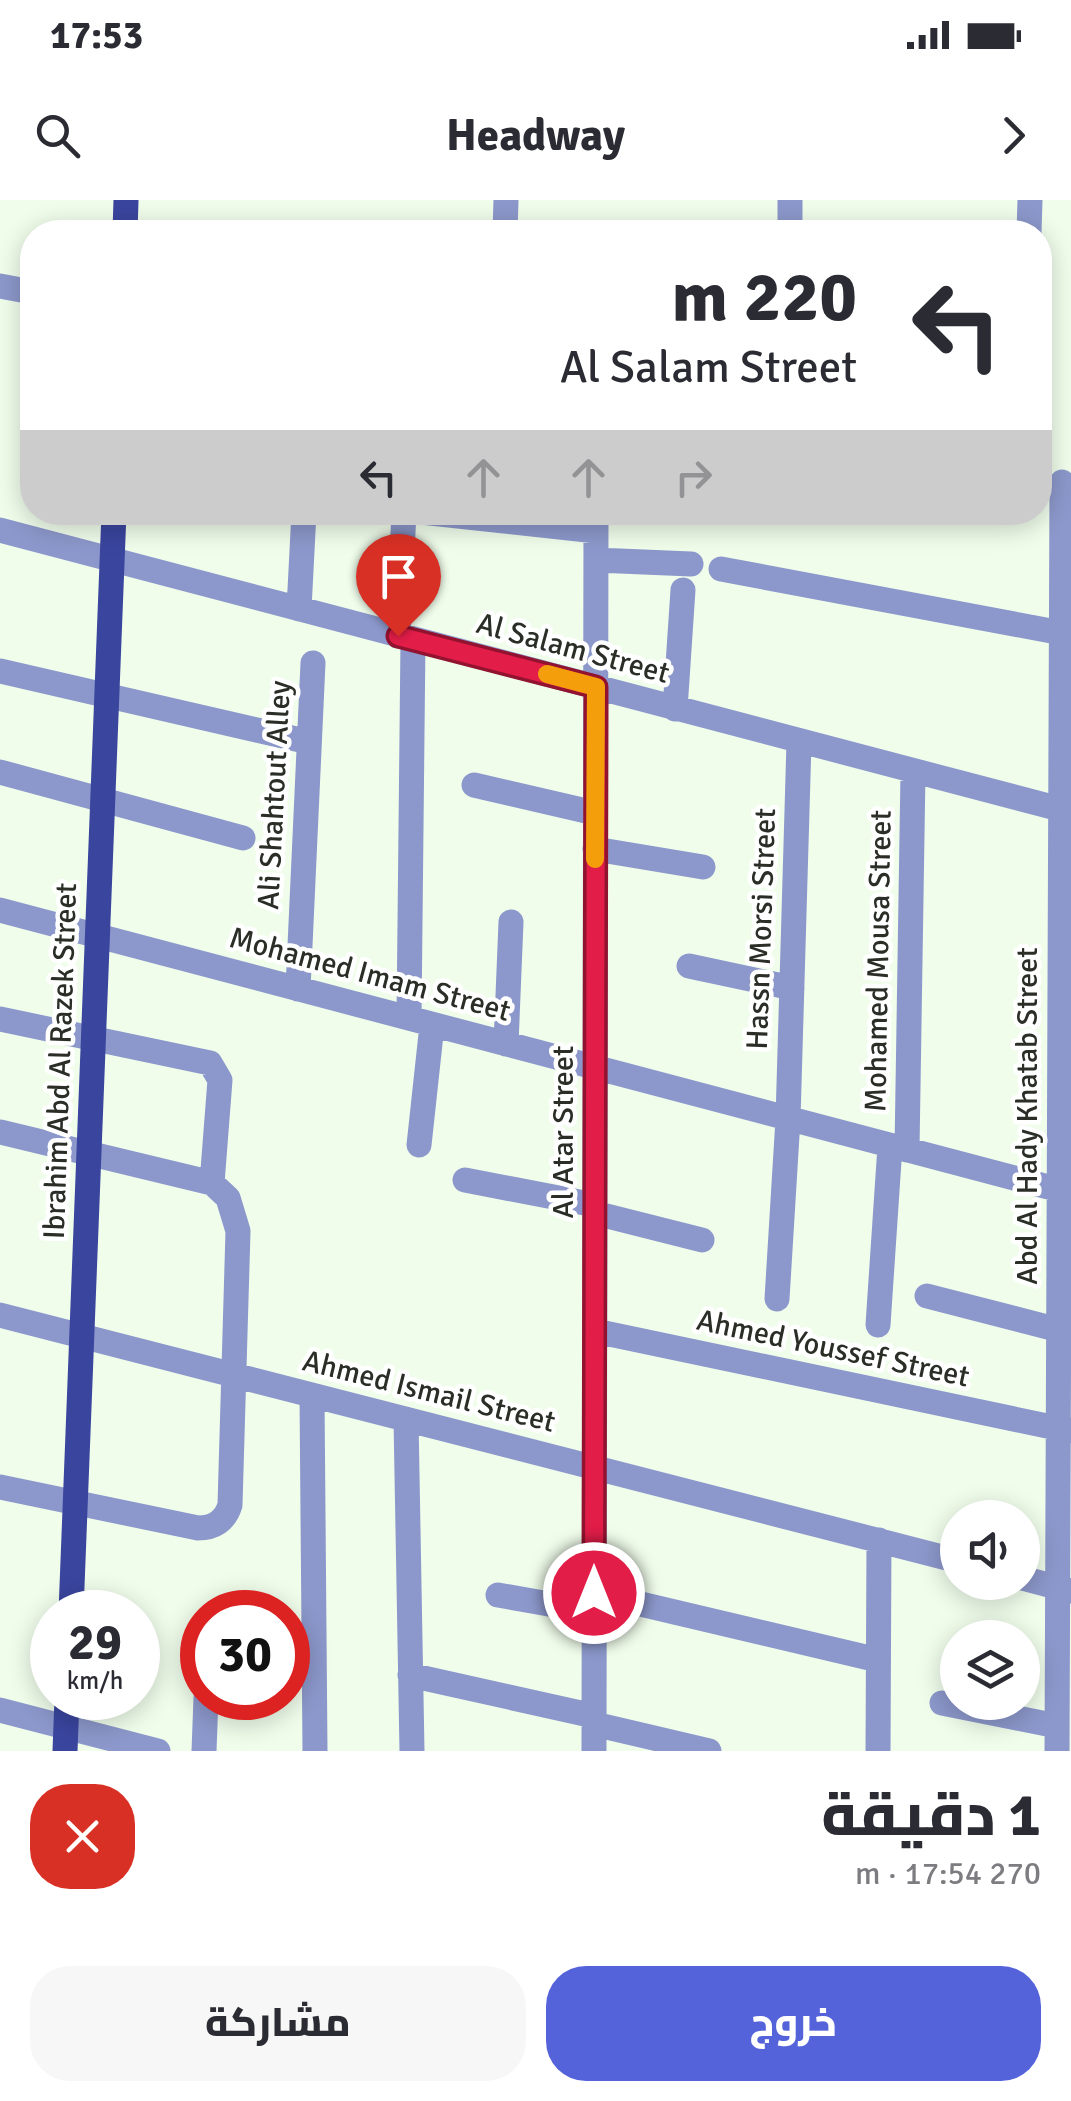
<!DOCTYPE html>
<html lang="ar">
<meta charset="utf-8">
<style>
body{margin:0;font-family:Signika,Cairo,sans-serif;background:#f7f7f7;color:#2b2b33;direction:rtl;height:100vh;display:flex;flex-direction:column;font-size:38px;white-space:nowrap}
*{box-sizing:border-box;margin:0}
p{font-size:32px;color:#7c7c81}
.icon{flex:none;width:55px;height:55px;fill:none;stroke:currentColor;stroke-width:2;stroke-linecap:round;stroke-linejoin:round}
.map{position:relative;height:1551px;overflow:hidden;direction:ltr}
.side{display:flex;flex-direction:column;background:#fff;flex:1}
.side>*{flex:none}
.hud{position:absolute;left:20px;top:20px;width:1032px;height:305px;border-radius:40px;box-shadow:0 5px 25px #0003;direction:rtl;background:#fff;color:#2b2b33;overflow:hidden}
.tools{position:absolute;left:940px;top:1300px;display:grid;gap:20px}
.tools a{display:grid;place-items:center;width:100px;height:100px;border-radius:50%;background:#fff;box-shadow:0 5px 25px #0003;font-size:50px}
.speed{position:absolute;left:30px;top:1390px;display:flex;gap:20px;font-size:50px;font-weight:700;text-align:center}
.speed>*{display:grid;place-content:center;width:130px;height:130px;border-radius:50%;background:#fff;box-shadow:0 5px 25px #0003;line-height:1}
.speed small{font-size:25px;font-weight:400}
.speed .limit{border:15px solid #d22;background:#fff;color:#111}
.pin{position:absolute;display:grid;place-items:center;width:85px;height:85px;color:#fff;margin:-102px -42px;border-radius:50% 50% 50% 0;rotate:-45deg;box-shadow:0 0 10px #0007}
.pin .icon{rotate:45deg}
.me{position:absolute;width:110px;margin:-55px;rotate:0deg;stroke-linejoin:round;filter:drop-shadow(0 0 8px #0008)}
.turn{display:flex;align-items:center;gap:35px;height:210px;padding:0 30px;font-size:45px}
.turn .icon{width:130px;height:130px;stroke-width:2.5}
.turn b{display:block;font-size:70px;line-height:85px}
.lanes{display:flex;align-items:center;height:95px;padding:0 30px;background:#0003;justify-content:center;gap:50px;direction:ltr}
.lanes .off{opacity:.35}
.round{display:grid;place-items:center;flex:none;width:105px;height:105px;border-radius:40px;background:#f7f7f7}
.headline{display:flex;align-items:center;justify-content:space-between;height:170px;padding:0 30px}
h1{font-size:60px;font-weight:800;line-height:75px}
.cta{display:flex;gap:20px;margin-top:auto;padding:20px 30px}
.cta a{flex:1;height:115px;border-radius:40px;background:#5463d9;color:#fff;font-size:40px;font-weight:800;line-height:115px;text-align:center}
.cta a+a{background:#f7f7f7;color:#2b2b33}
.status{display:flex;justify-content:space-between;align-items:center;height:70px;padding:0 50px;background:#fff;direction:ltr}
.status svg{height:28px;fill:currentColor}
header{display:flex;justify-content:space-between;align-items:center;height:130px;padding:0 30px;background:#fff;font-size:45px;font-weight:800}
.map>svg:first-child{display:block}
</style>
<div class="status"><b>17:53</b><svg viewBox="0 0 49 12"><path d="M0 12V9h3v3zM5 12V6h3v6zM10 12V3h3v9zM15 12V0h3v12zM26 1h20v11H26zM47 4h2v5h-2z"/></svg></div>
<header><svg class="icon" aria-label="forward" viewBox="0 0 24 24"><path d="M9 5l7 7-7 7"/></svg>Headway<svg class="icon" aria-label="search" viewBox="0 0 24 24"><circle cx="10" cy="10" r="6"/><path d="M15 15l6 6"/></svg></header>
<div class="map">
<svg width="1071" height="1551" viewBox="0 0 1071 1551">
<rect width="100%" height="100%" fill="#f0fdeb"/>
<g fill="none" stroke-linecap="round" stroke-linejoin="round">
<path stroke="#8c98cb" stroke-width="25" d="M 505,32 L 506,0
M 790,32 L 790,0
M 1029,32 L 1030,0
M 0,86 L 32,92
M 421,312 L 596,331
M 0,330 L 1071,612
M 596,360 L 691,364
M 721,369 L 1062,433
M 299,409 L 304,312
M 398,436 L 404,312
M 0,471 L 309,542
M 675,509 L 683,390
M 0,572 L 243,638
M 474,585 L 595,613
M 595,649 L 703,667
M 0,710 L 1071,993
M 689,766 L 792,788
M 298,789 L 313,463
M 409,818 L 413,439
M 0,819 L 210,863 L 220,880 L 212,983
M 506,844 L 511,722
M 0,932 L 212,983 L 228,998 L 238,1031 L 230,1305 C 225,1321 214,1328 198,1328 L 0,1287
M 419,945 L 432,825
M 907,950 L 913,572
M 465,980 L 595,1005
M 595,1013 L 702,1040
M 927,1096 L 1059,1130
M 777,1099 L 788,919 L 799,542
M 0,1115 L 958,1361
M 878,1125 L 890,946
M 595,1131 L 1071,1231
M 312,1195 L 315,1551
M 406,1219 L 412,1551
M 1022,1378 L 1071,1391
M 594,1393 L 878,1460
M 498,1395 L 594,1412
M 410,1475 L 594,1516
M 942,1503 L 1057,1526
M 0,1510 L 158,1551
M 594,1524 L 709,1551
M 204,1551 L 206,1498
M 594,1551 L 596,312
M 878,1551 L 879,1340
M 1057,1551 L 1062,282"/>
<path stroke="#3a459e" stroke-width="25" d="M 125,32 L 126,0
M 71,1412 L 114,312
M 65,1551 L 67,1498"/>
</g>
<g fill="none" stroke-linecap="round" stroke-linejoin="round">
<g stroke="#92132f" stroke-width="25">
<path id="route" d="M 398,436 L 596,487 L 594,1393"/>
</g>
<use href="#route" stroke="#e11d48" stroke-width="18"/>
<path stroke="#f59e0b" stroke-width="18" d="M 547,474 L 596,487 L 595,659"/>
</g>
<g text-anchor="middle" stroke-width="9" stroke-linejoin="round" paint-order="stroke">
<g font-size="30" fill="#2a2e27" stroke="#fff">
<text transform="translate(573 448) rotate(15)" y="10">Al Salam Street</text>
<text transform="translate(274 595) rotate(-87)" y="10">Ali Shahtout Alley</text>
<text transform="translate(761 729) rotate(-88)" y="10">Hassn Morsi Street</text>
<text transform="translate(878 761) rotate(-89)" y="10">Mohamed Mousa Street</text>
<text transform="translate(370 774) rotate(15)" y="10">Mohamed Imam Street</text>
<text transform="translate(60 861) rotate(-88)" y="10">Ibrahim Abd Al Razek Street</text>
<text transform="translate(1027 916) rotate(-90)" y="10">Abd Al Hady Khatab Street</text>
<text transform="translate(563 932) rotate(-90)" y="10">Al Atar Street</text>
<text transform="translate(833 1148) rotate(12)" y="10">Ahmed Youssef Street</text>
<text transform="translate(429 1191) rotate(14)" y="10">Ahmed Ismail Street</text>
</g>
</g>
</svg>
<div class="tools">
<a><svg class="icon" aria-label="sound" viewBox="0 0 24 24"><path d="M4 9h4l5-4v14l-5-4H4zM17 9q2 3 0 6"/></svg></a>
<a><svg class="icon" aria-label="layers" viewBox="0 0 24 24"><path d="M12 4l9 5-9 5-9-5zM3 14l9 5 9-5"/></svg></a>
</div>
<div class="speed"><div>29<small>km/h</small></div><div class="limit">30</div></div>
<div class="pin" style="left:398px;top:436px;background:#d93025"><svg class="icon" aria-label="arrive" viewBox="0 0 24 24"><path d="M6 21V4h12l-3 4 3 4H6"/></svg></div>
<svg class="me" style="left:594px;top:1393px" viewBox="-20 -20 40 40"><circle r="17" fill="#e11d48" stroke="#fff" stroke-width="3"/><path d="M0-11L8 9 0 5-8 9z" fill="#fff"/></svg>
<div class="hud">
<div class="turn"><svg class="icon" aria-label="left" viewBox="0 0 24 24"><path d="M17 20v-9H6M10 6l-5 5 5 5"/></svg><div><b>220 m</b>Al Salam Street</div></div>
<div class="lanes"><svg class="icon" aria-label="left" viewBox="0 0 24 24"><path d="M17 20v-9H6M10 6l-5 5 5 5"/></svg><svg class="icon off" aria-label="ahead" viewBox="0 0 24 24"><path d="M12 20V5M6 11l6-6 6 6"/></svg><svg class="icon off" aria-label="ahead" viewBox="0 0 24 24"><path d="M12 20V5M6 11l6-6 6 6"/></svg><svg class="icon off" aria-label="right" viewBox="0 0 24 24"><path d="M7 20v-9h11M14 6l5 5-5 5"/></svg></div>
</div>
</div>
<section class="side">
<div class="headline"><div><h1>1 دقيقة</h1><p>270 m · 17:54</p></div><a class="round" style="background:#d93025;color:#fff"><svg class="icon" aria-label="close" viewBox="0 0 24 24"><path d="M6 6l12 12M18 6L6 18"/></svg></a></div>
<div class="cta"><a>خروج</a><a>مشاركة</a></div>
</section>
